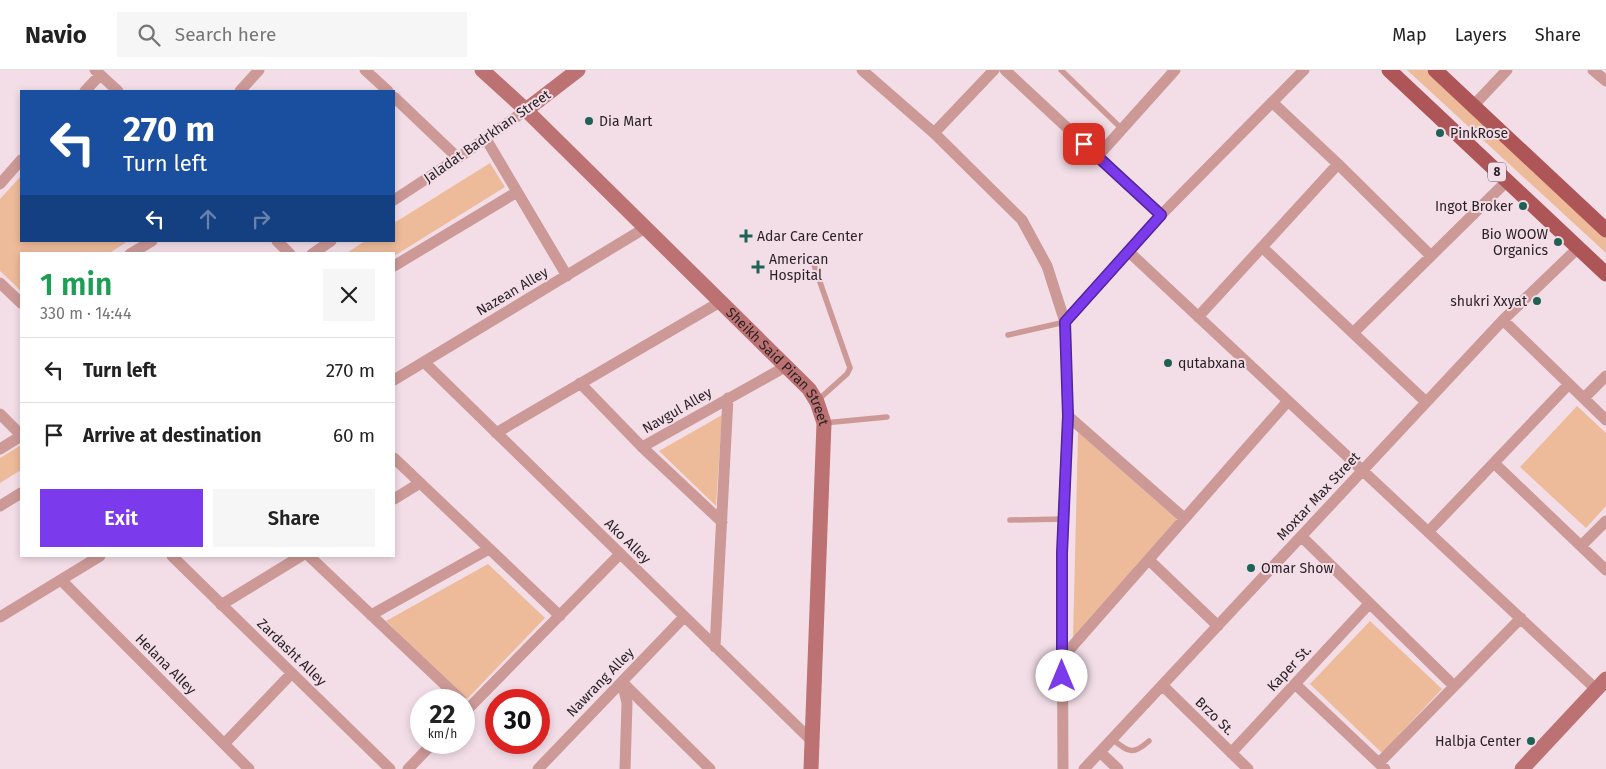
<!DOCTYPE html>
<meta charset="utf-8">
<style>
body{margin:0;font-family:"Fira Sans",sans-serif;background:#f6f6f6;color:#222;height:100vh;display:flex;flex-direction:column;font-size:19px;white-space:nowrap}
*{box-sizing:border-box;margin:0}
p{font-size:16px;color:#767676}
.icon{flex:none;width:28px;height:28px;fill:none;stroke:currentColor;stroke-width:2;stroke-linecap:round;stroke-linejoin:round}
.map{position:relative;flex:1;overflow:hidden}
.panel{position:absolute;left:20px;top:182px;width:375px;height:305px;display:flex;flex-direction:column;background:#fff;border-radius:0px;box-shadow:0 2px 8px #0003}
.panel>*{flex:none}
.hud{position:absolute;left:20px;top:20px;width:375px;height:152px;border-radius:0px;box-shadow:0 2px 8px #0003;background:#1a4fa0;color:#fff;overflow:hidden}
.speed{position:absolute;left:410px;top:619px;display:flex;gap:10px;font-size:25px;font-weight:700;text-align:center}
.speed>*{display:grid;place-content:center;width:65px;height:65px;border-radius:50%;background:#fff;box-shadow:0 2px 8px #0003;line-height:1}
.speed small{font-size:12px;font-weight:400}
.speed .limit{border:8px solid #d22;background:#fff;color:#111}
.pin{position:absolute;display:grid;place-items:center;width:42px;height:42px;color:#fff;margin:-21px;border-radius:10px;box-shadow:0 2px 8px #0006}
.me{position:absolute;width:55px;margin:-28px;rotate:0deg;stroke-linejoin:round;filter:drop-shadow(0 0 4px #0008)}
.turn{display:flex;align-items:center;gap:18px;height:105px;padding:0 20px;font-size:22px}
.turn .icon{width:65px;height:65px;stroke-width:2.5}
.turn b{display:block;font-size:35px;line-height:42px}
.lanes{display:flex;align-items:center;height:48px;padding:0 20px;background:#0003;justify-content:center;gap:25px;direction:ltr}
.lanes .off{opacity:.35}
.round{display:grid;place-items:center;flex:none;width:52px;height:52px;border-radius:0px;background:#f6f6f6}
.overview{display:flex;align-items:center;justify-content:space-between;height:85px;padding:0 20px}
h1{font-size:30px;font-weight:600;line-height:38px;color:#1e9e55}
.button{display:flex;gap:10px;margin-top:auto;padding:10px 20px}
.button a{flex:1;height:58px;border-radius:0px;background:#7c3aed;color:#fff;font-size:20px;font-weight:600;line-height:58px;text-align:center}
.button a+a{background:#f6f6f6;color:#222}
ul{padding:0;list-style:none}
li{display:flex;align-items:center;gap:15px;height:65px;padding:0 20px;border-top:1px solid #e0e0e0}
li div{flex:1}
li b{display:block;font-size:19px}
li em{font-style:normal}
header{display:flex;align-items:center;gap:30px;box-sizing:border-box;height:70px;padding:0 25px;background:#fff;border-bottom:1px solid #e0e0e0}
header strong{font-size:24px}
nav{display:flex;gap:28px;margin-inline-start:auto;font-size:18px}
.search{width:350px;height:45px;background:#f6f6f6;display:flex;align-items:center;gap:12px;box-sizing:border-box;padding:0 18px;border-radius:0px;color:#767676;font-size:19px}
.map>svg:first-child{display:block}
</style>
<header>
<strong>Navio</strong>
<div class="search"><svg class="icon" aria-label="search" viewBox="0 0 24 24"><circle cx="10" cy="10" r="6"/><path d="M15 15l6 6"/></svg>Search here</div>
<nav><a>Map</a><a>Layers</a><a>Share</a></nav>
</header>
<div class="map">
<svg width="1606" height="699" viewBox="0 0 1606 699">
<rect width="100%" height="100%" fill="#f3dee8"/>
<path fill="#edbb9a" d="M 1407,0 L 1426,0 L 1606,166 L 1606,183 Z
M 490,93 L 505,117 L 394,186 L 394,184 L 345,184 L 365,171 L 394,171 L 394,153 Z
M 21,106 L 21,171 L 128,171 L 108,184 L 21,184 L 21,221 L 0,201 L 0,129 Z
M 1577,336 L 1606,363 L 1606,436 L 1586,458 L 1520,397 Z
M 722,345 L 716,436 L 659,381 Z
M 1078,362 L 1177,449 L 1073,569 Z
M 21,375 L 21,400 L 0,413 L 0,388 Z
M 488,494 L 545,548 L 467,629 L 386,551 Z
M 1370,551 L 1442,619 L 1382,683 L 1310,614 Z"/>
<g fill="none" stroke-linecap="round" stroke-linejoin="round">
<path stroke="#cc9997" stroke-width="5.5" d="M 1061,0 L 1122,59
M 814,195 L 850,298 L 847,304 L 818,330
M 1008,265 L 1065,252
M 824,353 L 887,347
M 1010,450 L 1064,449
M 1112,669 C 1129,682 1132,686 1149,671"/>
<path stroke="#cc9997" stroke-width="11" d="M 95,0 L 118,21
M 365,0 L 388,21
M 862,0 L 934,63 L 1022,150 L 1047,196 L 1065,252 L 1068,346 L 1062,483 L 1063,699
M 1005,0 L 1161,145
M 1593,0 L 1606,11
M 85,21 L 100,5
M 240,21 L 259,0
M 394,27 L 458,88
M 1272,32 L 1338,94 L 1431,186
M 1473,36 L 1507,0
M 934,63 L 994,0
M 486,69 L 567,206
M 1097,87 L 1175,0
M 0,114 L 21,90
M 394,130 L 458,88 L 526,40
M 277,171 L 290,184
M 1262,177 L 1426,332
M 1128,181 L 1597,620
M 130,184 L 152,171
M 312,184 L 331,171
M 394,196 L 517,122
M 0,213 L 21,233
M 1198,247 L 1338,94
M 1503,250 L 1606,350
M 1065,252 L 1161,145 L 1304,0
M 1353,263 L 1507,111
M 424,292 L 812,671
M 394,310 L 645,158
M 580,313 L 642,377 L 722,452
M 1584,328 L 1606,306
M 0,344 L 21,365
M 1068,346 L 1184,448
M 496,363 L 720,232
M 642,377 L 785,297
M 0,379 L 21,366
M 394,388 L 560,546
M 1494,393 L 1606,500
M 394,429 L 420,413
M 0,436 L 21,423
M 1428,462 L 1569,314
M 1301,466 L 1454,616
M 1581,476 L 1606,451
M 172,486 L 390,699
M 309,486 L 461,630
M 1149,490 L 1218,556
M 61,510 L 249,699
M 221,535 L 301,486
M 371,545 L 489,479
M 0,547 L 100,486
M 715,577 L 728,328
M 1062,588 L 1288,331
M 622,612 L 710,699
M 622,612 L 627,633 L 625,699
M 1295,614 L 1385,699
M 1162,615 L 1248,699
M 464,643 L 620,484
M 224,674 L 292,603
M 1100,682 L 1118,699
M 1231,683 L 1369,534
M 1379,693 L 1521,548
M 408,699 L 434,672
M 538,699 L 684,547
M 1084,699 L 1503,250 L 1578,178"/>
<g stroke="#bc7272" stroke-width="15">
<path id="s1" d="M 482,0 L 526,40 L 809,319 L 817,332 L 824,353 L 811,699"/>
<path d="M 526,40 L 578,0"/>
<path d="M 1522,699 L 1606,609"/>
</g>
<path stroke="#ae5557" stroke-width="15" d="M 1389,0 L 1606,204
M 1435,0 L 1606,160"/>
</g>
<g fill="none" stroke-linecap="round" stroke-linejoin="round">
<g stroke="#51269a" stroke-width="12">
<path id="route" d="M 1062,606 L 1062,483 L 1068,346 L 1065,252 L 1161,145 L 1084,74"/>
</g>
<use href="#route" stroke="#7c3aed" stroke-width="9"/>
</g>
<g fill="#1d6254" stroke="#f3dee8" stroke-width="2">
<circle cx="589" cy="51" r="5"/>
<circle cx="1440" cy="63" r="5"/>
<circle cx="1523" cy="136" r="5"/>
<path d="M743.5 158.5h5v5h5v5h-5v5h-5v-5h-5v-5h5z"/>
<circle cx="1558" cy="172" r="5"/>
<path d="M755.5 189.5h5v5h5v5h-5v5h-5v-5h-5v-5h5z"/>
<circle cx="1537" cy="231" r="5"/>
<circle cx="1168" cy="293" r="5"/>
<circle cx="1251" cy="498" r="5"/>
<circle cx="1531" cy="671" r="5"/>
</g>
<g text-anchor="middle" stroke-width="4" stroke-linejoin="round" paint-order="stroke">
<rect fill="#f3dee8" stroke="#64585e" stroke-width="1" x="1488" y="92.5" width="18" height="19" rx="4"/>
<g font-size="12" font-weight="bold" fill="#271f23">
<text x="1497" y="106">8</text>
</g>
<g font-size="14" fill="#271f23" stroke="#f3dee8" text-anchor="start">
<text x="599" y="56">Dia Mart</text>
<text x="1450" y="68">PinkRose</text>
<text x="1513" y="141" text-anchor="end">Ingot Broker</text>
<text x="1548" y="169" text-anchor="end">Bio WOOW<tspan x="1548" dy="16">Organics</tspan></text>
<text x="757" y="171">Adar Care Center</text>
<text x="769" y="194">American<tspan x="769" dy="16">Hospital</tspan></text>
<text x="1527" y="236" text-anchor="end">shukri Xxyat</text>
<text x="1178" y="298">qutabxana</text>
<text x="1261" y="503">Omar Show</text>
<text x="1521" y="676" text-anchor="end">Halbja Center</text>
</g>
<g font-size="14" fill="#271f23" stroke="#f3dee8">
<text transform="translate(487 66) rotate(-35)" y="5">Jaladat Badrkhan Street</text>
<text transform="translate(512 221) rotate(-31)" y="5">Nazean Alley</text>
<text dy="5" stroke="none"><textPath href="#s1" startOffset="420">Sheikh Said Piran Street</textPath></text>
<text transform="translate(677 340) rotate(-30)" y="5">Navgul Alley</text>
<text transform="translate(1318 426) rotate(-47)" y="5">Moxtar Max Street</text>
<text transform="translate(628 471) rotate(44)" y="5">Ako Alley</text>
<text transform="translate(292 582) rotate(44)" y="5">Zardasht Alley</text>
<text transform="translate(166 594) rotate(45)" y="5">Helana Alley</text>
<text transform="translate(1289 598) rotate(-47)" y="5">Kaper St.</text>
<text transform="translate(600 612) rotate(-46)" y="5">Nawrang Alley</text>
<text transform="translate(1215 646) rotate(44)" y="5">Brzo St.</text>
</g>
</g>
</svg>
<div class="speed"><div>22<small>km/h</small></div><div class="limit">30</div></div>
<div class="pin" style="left:1084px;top:74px;background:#d93025"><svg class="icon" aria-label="arrive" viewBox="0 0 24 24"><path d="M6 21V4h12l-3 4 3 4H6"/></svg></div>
<svg class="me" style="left:1062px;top:606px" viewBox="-20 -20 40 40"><circle r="19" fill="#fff"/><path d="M0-13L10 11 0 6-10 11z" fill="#7c3aed"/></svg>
<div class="hud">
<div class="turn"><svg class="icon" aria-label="left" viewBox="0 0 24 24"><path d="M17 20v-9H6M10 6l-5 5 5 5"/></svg><div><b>270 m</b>Turn left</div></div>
<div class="lanes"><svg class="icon" aria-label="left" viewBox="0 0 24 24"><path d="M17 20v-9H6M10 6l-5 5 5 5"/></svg><svg class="icon off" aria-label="ahead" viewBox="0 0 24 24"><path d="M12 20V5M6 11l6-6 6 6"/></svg><svg class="icon off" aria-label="right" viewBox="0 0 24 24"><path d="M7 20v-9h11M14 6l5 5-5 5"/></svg></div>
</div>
<section class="panel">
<div class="overview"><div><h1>1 min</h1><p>330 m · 14:44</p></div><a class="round"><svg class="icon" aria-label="close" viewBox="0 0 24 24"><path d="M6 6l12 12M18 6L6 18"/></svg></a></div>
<ul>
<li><svg class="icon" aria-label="left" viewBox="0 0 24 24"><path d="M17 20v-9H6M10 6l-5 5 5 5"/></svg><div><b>Turn left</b></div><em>270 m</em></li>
<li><svg class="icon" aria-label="arrive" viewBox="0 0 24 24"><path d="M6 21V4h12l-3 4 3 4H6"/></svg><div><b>Arrive at destination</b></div><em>60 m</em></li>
</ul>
<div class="button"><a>Exit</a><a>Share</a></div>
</section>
</div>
